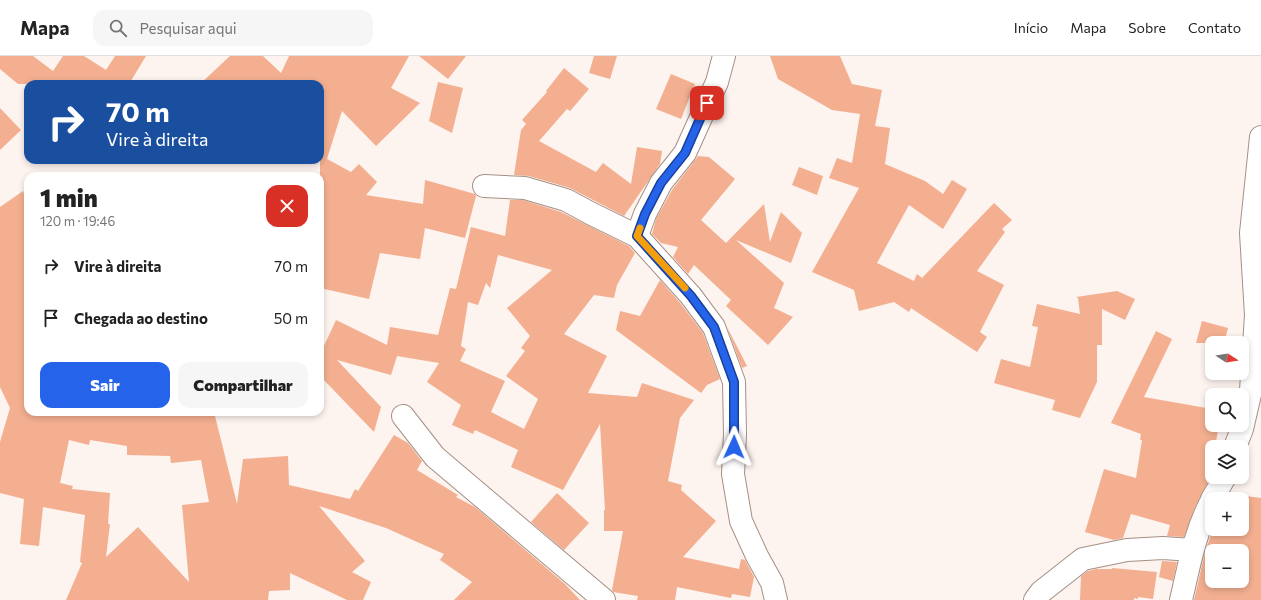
<!DOCTYPE html>
<html lang="pt">
<meta charset="utf-8">
<style>
body{margin:0;font-family:Commissioner,sans-serif;background:#f6f6f6;color:#222;height:100vh;display:flex;flex-direction:column;font-size:15px;white-space:nowrap}
*{box-sizing:border-box;margin:0}
p{font-size:13px;color:#767676}
.icon{flex:none;width:22px;height:22px;fill:none;stroke:currentColor;stroke-width:2;stroke-linecap:round;stroke-linejoin:round}
.map{position:relative;flex:1;overflow:hidden}
.sheet{position:absolute;left:24px;top:116px;width:300px;height:244px;display:flex;flex-direction:column;background:#fff;border-radius:12px;box-shadow:0 2px 6px #0003}
.sheet>*{flex:none}
.hud{position:absolute;left:24px;top:24px;width:300px;height:84px;border-radius:12px;box-shadow:0 2px 6px #0003;background:#1a4fa0;color:#fff;overflow:hidden}
.needle{width:26px;rotate:102deg}
.controls{position:absolute;left:1205px;top:280px;display:grid;gap:8px}
.controls a{display:grid;place-items:center;width:44px;height:44px;border-radius:8px;background:#fff;box-shadow:0 2px 6px #0003;font-size:20px}
.pin{position:absolute;display:grid;place-items:center;width:34px;height:34px;color:#fff;margin:-17px;border-radius:8px;box-shadow:0 2px 6px #0006}
.me{position:absolute;width:44px;margin:-22px;rotate:1deg;stroke-linejoin:round;filter:drop-shadow(0 0 3px #0008)}
.turn{display:flex;align-items:center;gap:14px;height:84px;padding:0 16px;font-size:18px}
.turn .icon{width:52px;height:52px;stroke-width:2.5}
.turn b{display:block;font-size:28px;line-height:34px}
.round{display:grid;place-items:center;flex:none;width:42px;height:42px;border-radius:12px;background:#f6f6f6}
.headline{display:flex;align-items:center;justify-content:space-between;height:68px;padding:0 16px}
h1{font-size:24px;font-weight:800;line-height:30px}
.action{display:flex;gap:8px;margin-top:auto;padding:8px 16px}
.action a{flex:1;height:46px;border-radius:12px;background:#2563eb;color:#fff;font-size:16px;font-weight:800;line-height:46px;text-align:center}
.action a+a{background:#f6f6f6;color:#222}
ul{padding:0;list-style:none}
li{display:flex;align-items:center;gap:12px;height:52px;padding:0 16px}
li div{flex:1}
li b{display:block;font-size:15px}
li em{font-style:normal}
header{display:flex;align-items:center;gap:24px;box-sizing:border-box;height:56px;padding:0 20px;background:#fff;border-bottom:1px solid #e0e0e0}
header strong{font-size:19px}
nav{display:flex;gap:22px;margin-inline-start:auto;font-size:14px}
.search{width:280px;height:36px;background:#f6f6f6;display:flex;align-items:center;gap:10px;box-sizing:border-box;padding:0 14px;border-radius:12px;color:#767676;font-size:15px}
.map>svg:first-child{display:block}
</style>
<header>
<strong>Mapa</strong>
<div class="search"><svg class="icon" aria-label="search" viewBox="0 0 24 24"><circle cx="10" cy="10" r="6"/><path d="M15 15l6 6"/></svg>Pesquisar aqui</div>
<nav><a>Início</a><a>Mapa</a><a>Sobre</a><a>Contato</a></nav>
</header>
<div class="map">
<svg width="1261" height="544" viewBox="0 0 1261 544">
<rect width="100%" height="100%" fill="#fdf3ef"/>
<path fill="#f3af90" fill-rule="evenodd" d="M 0,0 L 33,0 L 53,15 L 63,0 L 84,0 L 106,14 L 115,0 L 146,0 L 129,28 L 18,28 L 0,13 Z
M 230,0 L 263,0 L 281,17 L 289,0 L 409,0 L 391,32 L 420,47 L 376,90 L 342,55 L 327,103 L 351,116 L 359,108 L 377,126 L 366,139 L 423,148 L 425,124 L 475,138 L 476,140 L 465,182 L 425,172 L 420,203 L 380,197 L 369,243 L 320,232 L 320,28 L 200,28 Z
M 419,0 L 466,0 L 448,23 Z
M 594,0 L 617,0 L 610,23 L 589,17 Z
M 770,0 L 840,0 L 852,28 L 882,34 L 875,70 L 890,72 L 885,108 L 925,125 L 943,138 L 952,124 L 967,133 L 943,173 L 909,149 L 877,207 L 914,225 L 917,218 L 922,222 L 994,147 L 1012,164 L 1002,173 L 1005,176 L 977,215 L 1004,229 L 980,276 L 987,281 L 977,296 L 911,252 L 909,256 L 894,246 L 859,255 L 854,234 L 812,216 L 859,132 L 829,122 L 837,102 L 852,107 L 860,58 L 832,54 L 778,23 Z
M 564,12 L 589,33 L 570,55 L 567,53 L 539,85 L 596,116 L 603,107 L 631,128 L 637,91 L 662,95 L 660,108 L 624,160 L 570,132 L 529,120 L 514,119 L 521,74 L 526,68 L 522,64 L 547,36 L 546,35 Z
M 671,18 L 695,28 L 681,63 L 656,53 Z
M 438,26 L 463,32 L 452,77 L 429,65 Z
M 0,52 L 21,74 L 0,94 Z
M 698,100 L 709,101 L 735,123 L 701,164 L 726,187 L 764,148 L 770,186 L 781,156 L 802,177 L 791,207 L 736,184 L 784,227 L 774,252 L 793,261 L 768,289 L 726,250 L 731,244 L 694,209 L 688,218 L 673,201 L 678,191 L 661,187 L 652,178 L 656,163 L 672,134 Z
M 799,111 L 823,120 L 817,139 L 792,129 Z
M 23,135 L 28,149 L 28,356 L 214,356 L 237,448 L 243,403 L 288,400 L 289,429 L 350,443 L 355,433 L 358,435 L 394,379 L 408,387 L 422,405 L 417,414 L 458,439 L 456,441 L 475,451 L 565,528 L 580,544 L 454,544 L 472,526 L 440,504 L 444,498 L 386,472 L 319,450 L 365,505 L 352,516 L 371,526 L 363,544 L 347,544 L 290,517 L 290,534 L 269,535 L 268,544 L 66,544 L 82,507 L 80,506 L 85,459 L 43,451 L 39,490 L 20,488 L 24,443 L 0,437 L 0,386 L 10,352 L 0,331 L 0,151 ZM 69,384 L 89,389 L 90,384 L 127,390 L 127,399 L 170,400 L 171,407 L 201,404 L 209,446 L 182,449 L 189,526 L 138,471 L 106,501 L 110,468 L 108,468 L 110,437 L 72,433 L 73,430 L 60,427 Z
M 510,144 L 523,144 L 561,156 L 629,190 L 635,197 L 617,229 L 614,242 L 594,239 L 564,278 L 607,300 L 588,337 L 637,341 L 642,327 L 694,344 L 680,362 L 668,425 L 682,429 L 681,434 L 716,465 L 683,501 L 739,513 L 741,503 L 745,504 L 754,521 L 750,541 L 732,538 L 731,542 L 677,531 L 675,544 L 637,544 L 638,540 L 613,536 L 612,534 L 623,475 L 604,475 L 604,454 L 605,454 L 600,368 L 563,434 L 511,411 L 518,394 L 475,374 L 473,378 L 452,369 L 461,349 L 427,326 L 439,307 L 397,300 L 391,319 L 337,304 L 381,351 L 374,376 L 320,320 L 320,286 L 324,290 L 336,264 L 387,289 L 390,271 L 438,279 L 450,232 L 456,233 L 471,171 L 505,180 ZM 498,199 L 552,214 L 507,252 L 530,280 L 521,292 L 525,295 L 506,320 L 538,343 L 524,373 L 491,356 L 505,325 L 460,305 L 466,293 L 461,290 L 468,246 L 478,249 L 486,227 L 490,232 Z
M 660,224 L 681,248 L 703,277 L 720,323 L 707,329 L 701,337 L 616,274 L 620,255 L 640,260 Z
M 1117,235 L 1135,243 L 1125,264 L 1102,253 L 1102,289 L 1097,289 L 1097,326 L 1080,362 L 1052,354 L 1055,344 L 994,327 L 1001,303 L 1030,311 L 1038,271 L 1032,270 L 1037,248 L 1080,258 L 1078,242 L 1076,241 Z
M 1202,265 L 1228,272 L 1224,287 L 1196,287 Z
M 727,271 L 747,310 L 742,312 Z
M 1156,275 L 1172,283 L 1144,341 L 1212,353 L 1212,369 L 1219,369 L 1215,391 L 1212,391 L 1212,418 L 1195,451 L 1184,481 L 1167,480 L 1170,469 L 1131,458 L 1123,482 L 1114,484 L 1085,476 L 1104,413 L 1136,422 L 1142,384 L 1140,384 L 1141,378 L 1111,367 Z
M 557,437 L 589,467 L 564,494 L 531,466 Z
M 1230,438 L 1261,442 L 1261,544 L 1194,544 L 1205,496 L 1213,473 L 1242,473 L 1242,443 L 1227,443 ZM 1212,495 L 1242,495 L 1242,525 L 1212,525 Z
M 1162,505 L 1177,506 L 1173,525 L 1159,521 Z
M 1112,512 L 1157,516 L 1153,543 L 1138,541 L 1138,543 L 1134,542 L 1134,544 L 1080,544 L 1081,520 L 1088,515 L 1096,513 L 1112,513 Z"/>
<g fill="none" stroke-linecap="round" stroke-linejoin="round">
<g stroke="#a58f85" stroke-width="24">
<path id="street" d="M 484,130 L 525,132 L 566,144 L 592,158 L 637,180 L 691,240 L 714,271 L 734,326 L 735,378 L 733,418 L 741,465 L 757,500 L 772,527 L 776,544
M 637,180 L 645,158 L 661,127 L 685,97 L 717,26 L 724,0
M 403,360 L 435,401 L 604,544
M 1235,391 L 1242,373 L 1251,334 L 1256,259 L 1251,177 L 1261,81
M 1212,443 L 1225,421
M 1035,544 L 1041,536 L 1083,503 L 1127,494 L 1163,492 L 1192,494
M 1181,544 C 1189,510 1195,475 1212,444"/>
</g>
<use href="#street" stroke="#fff" stroke-width="22"/>
</g>
<g fill="none" stroke-linecap="round" stroke-linejoin="round">
<g stroke="#184099" stroke-width="10">
<path id="route" d="M 707,47 L 685,97 L 661,127 L 645,158 L 637,180 L 691,240 L 714,271 L 734,326 L 734,391"/>
</g>
<use href="#route" stroke="#2563eb" stroke-width="7"/>
<path stroke="#f59e0b" stroke-width="7" d="M 640,172 L 637,180 L 685,232"/>
</g>
</svg>
<div class="controls">
<a><svg class="needle" viewBox="-14 -14 28 28"><path d="M0-13l5 13h-10z" fill="#e53935"/><path d="M0 13l5-13h-10z" fill="#767676"/></svg></a>
<a><svg class="icon" aria-label="search" viewBox="0 0 24 24"><circle cx="10" cy="10" r="6"/><path d="M15 15l6 6"/></svg></a>
<a><svg class="icon" aria-label="layers" viewBox="0 0 24 24"><path d="M12 4l9 5-9 5-9-5zM3 14l9 5 9-5"/></svg></a>
<a>+</a>
<a>−</a>
</div>
<div class="pin" style="left:707px;top:47px;background:#d93025"><svg class="icon" aria-label="arrive" viewBox="0 0 24 24"><path d="M6 21V4h12l-3 4 3 4H6"/></svg></div>
<svg class="me" style="left:734px;top:391px" viewBox="-20 -20 40 40"><path d="M0-17L14 15 0 8-14 15z" fill="#2563eb" stroke="#fff" stroke-width="4"/></svg>
<div class="hud">
<div class="turn"><svg class="icon" aria-label="right" viewBox="0 0 24 24"><path d="M7 20v-9h11M14 6l5 5-5 5"/></svg><div><b>70 m</b>Vire à direita</div></div>
</div>
<section class="sheet">
<div class="headline"><div><h1>1 min</h1><p>120 m · 19:46</p></div><a class="round" style="background:#d93025;color:#fff"><svg class="icon" aria-label="close" viewBox="0 0 24 24"><path d="M6 6l12 12M18 6L6 18"/></svg></a></div>
<ul>
<li><svg class="icon" aria-label="right" viewBox="0 0 24 24"><path d="M7 20v-9h11M14 6l5 5-5 5"/></svg><div><b>Vire à direita</b></div><em>70 m</em></li>
<li><svg class="icon" aria-label="arrive" viewBox="0 0 24 24"><path d="M6 21V4h12l-3 4 3 4H6"/></svg><div><b>Chegada ao destino</b></div><em>50 m</em></li>
</ul>
<div class="action"><a>Sair</a><a>Compartilhar</a></div>
</section>
</div>
